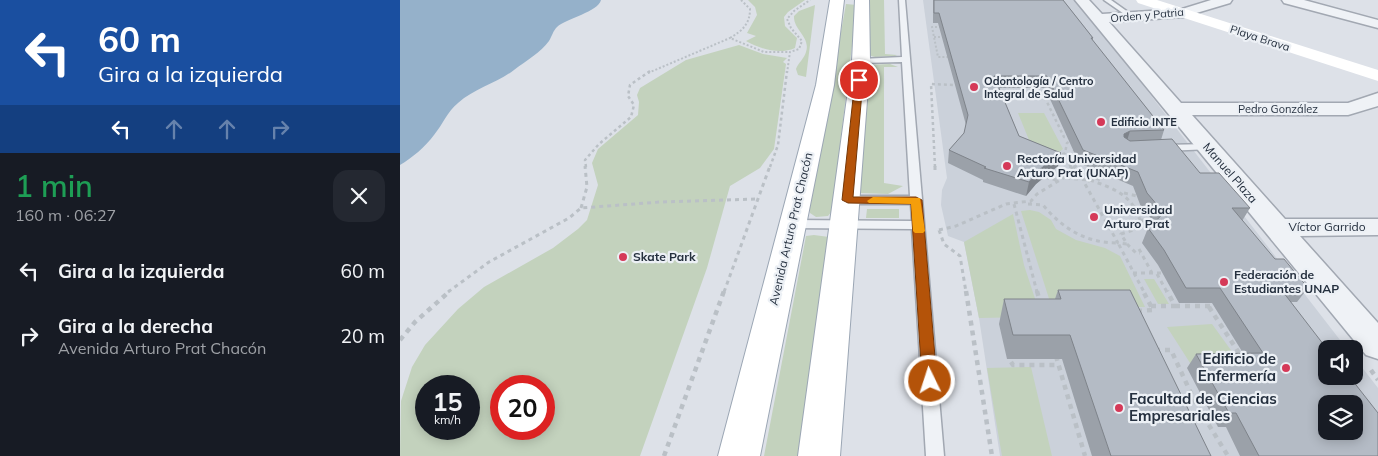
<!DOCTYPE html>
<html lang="es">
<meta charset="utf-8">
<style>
body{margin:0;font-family:Mulish,sans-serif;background:#242831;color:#f1f3f6;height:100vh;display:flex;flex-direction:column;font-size:19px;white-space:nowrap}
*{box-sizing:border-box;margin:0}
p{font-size:16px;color:#9ea1a6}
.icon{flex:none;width:28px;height:28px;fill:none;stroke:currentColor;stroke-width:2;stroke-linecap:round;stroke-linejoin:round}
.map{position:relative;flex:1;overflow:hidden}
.panel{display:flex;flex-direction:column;background:#171b24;width:400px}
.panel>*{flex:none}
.guide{background:#1a4fa0;color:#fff;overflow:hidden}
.buttons{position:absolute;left:918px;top:340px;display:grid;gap:10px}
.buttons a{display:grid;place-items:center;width:45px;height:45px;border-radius:10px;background:#171b24;box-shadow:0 2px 12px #0003;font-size:25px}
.speed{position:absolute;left:15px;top:375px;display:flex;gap:10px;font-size:25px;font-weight:700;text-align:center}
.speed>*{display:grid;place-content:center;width:65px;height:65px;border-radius:50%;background:#171b24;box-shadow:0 2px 12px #0003;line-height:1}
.speed small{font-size:12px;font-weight:400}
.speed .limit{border:8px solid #d22;background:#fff;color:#111}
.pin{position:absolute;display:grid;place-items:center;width:42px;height:42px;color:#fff;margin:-21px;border:2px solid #fff;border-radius:50%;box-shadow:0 1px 5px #0007}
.me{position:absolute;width:55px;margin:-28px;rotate:356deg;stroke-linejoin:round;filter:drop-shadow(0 0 4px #0008)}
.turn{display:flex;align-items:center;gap:18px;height:105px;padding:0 15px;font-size:22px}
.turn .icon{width:65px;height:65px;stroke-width:2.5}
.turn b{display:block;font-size:35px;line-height:42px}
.lanes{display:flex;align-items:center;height:48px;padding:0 15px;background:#0003;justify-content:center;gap:25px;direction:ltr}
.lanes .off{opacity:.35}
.round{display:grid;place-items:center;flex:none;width:52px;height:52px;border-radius:15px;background:#242831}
.overview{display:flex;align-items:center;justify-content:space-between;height:85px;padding:0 15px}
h1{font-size:30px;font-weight:600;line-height:38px;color:#1e9e55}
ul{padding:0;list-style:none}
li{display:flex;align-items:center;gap:15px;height:65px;padding:0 15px}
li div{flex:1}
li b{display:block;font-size:19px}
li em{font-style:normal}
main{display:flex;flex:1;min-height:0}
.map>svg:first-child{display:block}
</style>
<main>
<section class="panel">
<div class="guide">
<div class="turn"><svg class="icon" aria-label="left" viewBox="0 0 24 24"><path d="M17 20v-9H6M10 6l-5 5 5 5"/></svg><div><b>60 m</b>Gira a la izquierda</div></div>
<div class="lanes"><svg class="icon" aria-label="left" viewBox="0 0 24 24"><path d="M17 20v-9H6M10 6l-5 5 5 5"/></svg><svg class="icon off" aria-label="ahead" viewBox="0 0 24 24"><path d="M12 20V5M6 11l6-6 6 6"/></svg><svg class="icon off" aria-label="ahead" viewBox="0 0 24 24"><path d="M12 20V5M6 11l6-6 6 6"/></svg><svg class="icon off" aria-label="right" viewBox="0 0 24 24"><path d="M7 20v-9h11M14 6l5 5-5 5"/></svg></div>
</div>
<div class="overview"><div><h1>1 min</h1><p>160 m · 06:27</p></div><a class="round"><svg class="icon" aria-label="close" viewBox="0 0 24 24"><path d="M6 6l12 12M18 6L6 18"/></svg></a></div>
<ul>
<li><svg class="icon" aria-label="left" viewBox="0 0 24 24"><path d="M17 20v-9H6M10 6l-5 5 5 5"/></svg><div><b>Gira a la izquierda</b></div><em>60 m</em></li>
<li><svg class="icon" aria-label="right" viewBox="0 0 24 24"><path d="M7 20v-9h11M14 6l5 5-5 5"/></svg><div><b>Gira a la derecha</b><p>Avenida Arturo Prat Chacón</p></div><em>20 m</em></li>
</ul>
</section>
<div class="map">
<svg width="978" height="456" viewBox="0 0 978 456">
<rect width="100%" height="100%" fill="#dde1e8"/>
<path fill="#cbd1da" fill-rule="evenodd" d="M 523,0 L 677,0 L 947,349 L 926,349 L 926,376 L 954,376 L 954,357 L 978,388 L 978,456 L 600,456 L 579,318 L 564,242 L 548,236 L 541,205 L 542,190 L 547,178 ZM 926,404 L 954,404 L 954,431 L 926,431 Z"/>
<path fill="#c3d2bd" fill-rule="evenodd" d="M 348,0 L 405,0 L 388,12 L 384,17 L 385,26 L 397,38 L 395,48 C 380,55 360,49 346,41 L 356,36 L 347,33 L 357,15 L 355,7 Z
M 470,0 L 484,0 L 485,54 L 497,55 L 495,56 L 475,57 L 468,55 Z
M 446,4 L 457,5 L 432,211 L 428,216 L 416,217 L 410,213 L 409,209 Z
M 415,5 L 406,77 L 398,75 L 396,69 C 398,63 404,59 406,52 C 411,37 393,30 394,16 L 399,11 Z
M 339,45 L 363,54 L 387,58 L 383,62 L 386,64 L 374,149 L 360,168 L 330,186 L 307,268 L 240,456 L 0,456 L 1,401 L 12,367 L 25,345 L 58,309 L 84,287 L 153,248 L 178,229 L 187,220 L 198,185 L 192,163 L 198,149 L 238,115 L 239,102 L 237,95 L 240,88 L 286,60 ZM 26,386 L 69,386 L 69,429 L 26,429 ZM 101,386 L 144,386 L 144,429 L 101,429 Z
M 468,65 L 490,64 L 498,67 L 484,67 L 484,183 L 503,186 L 488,194 L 459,193 Z
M 618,113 L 644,113 L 663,149 L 657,154 L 629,140 Z
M 467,209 L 499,209 L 499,218 L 466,218 Z
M 630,210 L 639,212 L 651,220 L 656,229 L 676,240 L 705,248 L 720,256 L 745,307 L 652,308 L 621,211 Z
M 613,214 L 624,265 L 641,317 L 579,318 L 564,242 Z
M 414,235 L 429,237 L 415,353 L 398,456 L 364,456 L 406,236 Z
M 744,279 L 754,279 L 769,304 L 758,304 Z
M 812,324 L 841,364 L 792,366 L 767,327 Z
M 631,367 L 652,456 L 602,456 L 587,368 Z"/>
<path fill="#95b1ca" d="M 0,0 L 201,0 C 198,12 167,18 157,27 C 153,31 152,36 149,41 C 141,52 126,61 114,70 C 97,83 75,88 58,103 C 47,112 43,124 34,135 C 25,147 12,158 0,165 Z"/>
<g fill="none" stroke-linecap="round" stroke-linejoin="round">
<g stroke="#a2a8b2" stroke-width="3">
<path id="lane" d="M 499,0 L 505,0 L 544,456 L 526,456 L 512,229 L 392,228 L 386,224 L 392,220 L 512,221 L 511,204 L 448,204 L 442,200 L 448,196 L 510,196 L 502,62 L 461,63 L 457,61 L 461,59 L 502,57 Z
M 704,0 L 711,0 L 735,17 L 730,18 Z
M 808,144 L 812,145 L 813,147 L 812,149 L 764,151 L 759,148 L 764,145 Z"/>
</g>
<g stroke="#a2a8b2" stroke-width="3">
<path id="street" d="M 675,0 L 689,0 L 702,14 L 782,9 L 811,0 L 832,0 L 830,3 L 783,17 L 709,22 L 781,103 L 948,103 L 978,93 L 978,106 L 948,115 L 792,115 L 885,219 L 978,219 L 978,235 L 900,236 L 978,323 L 978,359 L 966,355 Z
M 882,0 L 904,0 L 978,20 L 978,28 L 884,3 Z"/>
</g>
<g stroke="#9ba6b4" stroke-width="2">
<path id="primary" d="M 430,0 L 444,0 L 434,85 L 360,456 L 318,456 L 416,85 Z
M 455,0 L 469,0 L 470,61 L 440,456 L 398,456 L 452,61 Z"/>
</g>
<path stroke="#bac0c6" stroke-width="2" stroke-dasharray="2 2" stroke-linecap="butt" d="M 341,0 L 350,9 C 350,24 342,31 330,38 L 364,52 L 390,52
M 541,27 L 532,27 L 538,57 L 550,57
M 534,37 L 544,37
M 248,73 L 330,38
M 387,73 L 390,52 L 399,49 L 402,41 L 391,28 L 387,19 L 394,11 L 410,0"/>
<path stroke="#bac0c6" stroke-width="2.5" stroke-dasharray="3 3" stroke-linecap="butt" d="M 648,91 L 644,91 L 648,98 L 646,100 L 664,137 L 671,138
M 599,93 L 612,91
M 611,93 L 645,94
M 657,157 L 665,153 L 667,143 L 672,140
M 186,167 L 185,160 L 199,144 L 231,117 L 234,105 L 228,96 L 230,85 L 250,71
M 370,167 L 378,145 L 387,71
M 535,167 L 531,84 L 554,85
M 671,167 L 668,162 L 675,149
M 674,167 L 682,162"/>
<path stroke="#bac0c6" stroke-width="3" stroke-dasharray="4 4" stroke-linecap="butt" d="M 535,166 L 535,172
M 670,166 L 672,169
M 673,172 L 702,180
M 645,177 L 660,181
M 666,178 L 689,180
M 690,180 C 713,188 734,196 740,221 L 733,230 L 721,234 L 727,244 L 718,243 L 685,184 Z
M 724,193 L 737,196
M 614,204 L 637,292
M 628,204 L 643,205 C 663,229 686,243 718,243 L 744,292
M 181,208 L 187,187 L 185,166
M 741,219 L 745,227
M 539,230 L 544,244 L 560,256 L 566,292
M 539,230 L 556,226 L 606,204 L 631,201 L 637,194 L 673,172 L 672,169 L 676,166
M 727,244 L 736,253 L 740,253
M 739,249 L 752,273
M 733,273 L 765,273
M 757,274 L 767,292
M 48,292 L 89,262 L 169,218 L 181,208 L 260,202 L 359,199
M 324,292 L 370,166"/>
<path stroke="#bac0c6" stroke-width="4.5" stroke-dasharray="5 5" stroke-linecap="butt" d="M 566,291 L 592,456
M 637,291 L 640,302
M 751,306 L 775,306 L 767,291
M 775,306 L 817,306
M 809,307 L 841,356
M 737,311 L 753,310 L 743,291
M 0,340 L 15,322 L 50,291
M 755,350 L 771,350 L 796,404 L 828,456
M 656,356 L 685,456
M 611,362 L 613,365 L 658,365
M 971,370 L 978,380
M 264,456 L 324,291"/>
<use href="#lane" fill="#eff2f6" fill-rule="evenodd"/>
<use href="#street" fill="#eff2f6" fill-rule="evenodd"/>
<path fill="#fff" fill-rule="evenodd" d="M 736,0 L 757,0 L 978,70 L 978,81 L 738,3 Z"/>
<use href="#primary" fill="#fff" fill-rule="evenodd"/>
</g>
<path fill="#9ba1a9" d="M 533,0 L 663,0 L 693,38 L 693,41 L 764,130 L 761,140 L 800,173 L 850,208 L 842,221 L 875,259 L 908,288 L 897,302 L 891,302 L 978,456 L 840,456 L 826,427 L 818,427 L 787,368 L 796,354 L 843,353 L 812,303 L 779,303 L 758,265 L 742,243 L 748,228 L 754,222 L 741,207 L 733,186 L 679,163 L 645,88 L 599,88 L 619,136 L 661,153 L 658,166 L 636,184 L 626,196 L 583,182 L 583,180 L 548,163 L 549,150 L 564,133 L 566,125 L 538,23 L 533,23 Z
M 658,290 L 811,456 L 692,456 L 662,359 L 607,359 L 599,324 L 604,299 L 655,299 Z"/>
<path fill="#7e838a" d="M 730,131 L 726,144 L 720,147 L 724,134 Z
M 661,153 L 658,166 L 636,184 L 626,196 L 629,182 L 639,170 Z"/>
<path fill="#b4bbc5" stroke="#7e838a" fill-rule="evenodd" d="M 534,0 L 663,0 L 693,38 L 691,38 L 764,130 L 730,131 L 724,134 L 724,137 L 730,141 L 772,139 L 800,173 L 819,173 L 850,208 L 832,208 L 875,259 L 884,259 L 908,288 L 880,288 L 927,349 L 926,349 L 926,376 L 949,376 L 978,413 L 978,456 L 859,456 L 836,413 L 829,413 L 796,354 L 863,353 L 820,288 L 786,288 L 764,250 L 748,228 L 764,213 L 747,193 L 738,172 L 683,150 L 647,76 L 594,76 L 619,136 L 661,153 L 639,170 L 629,182 L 584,168 L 586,167 L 549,150 L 564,133 L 568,115 L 539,13 L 534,13 ZM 926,404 L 954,404 L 954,431 L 926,431 Z
M 658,290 L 730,290 L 811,456 L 711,456 L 670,335 L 613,335 L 604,299 L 661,299 Z"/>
<path fill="#b45309" stroke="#753606" d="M 459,78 L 463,80 L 453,197 L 516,197 L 522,200 L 537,381 L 535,386 L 530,388 L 524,386 L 522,381 L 511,204 L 448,203 L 442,200 L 455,80 Z"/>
<path fill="#f59e0b" d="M 473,197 L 520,198 L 525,231 L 523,233 L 515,233 L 513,231 L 511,204 L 469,203 L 467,201 Z"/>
<g fill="#d53958" stroke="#ecf0f5" stroke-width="2">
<circle cx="574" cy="87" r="5"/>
<circle cx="701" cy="122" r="5"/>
<circle cx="607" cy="166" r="5"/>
<circle cx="694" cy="217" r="5"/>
<circle cx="223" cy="257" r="5"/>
<circle cx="824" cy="282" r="5"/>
<circle cx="886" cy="368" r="5"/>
<circle cx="719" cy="408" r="5"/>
</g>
<g text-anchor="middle" stroke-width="4.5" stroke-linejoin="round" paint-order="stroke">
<g font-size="11" fill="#25303f" stroke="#ecf0f5">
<text transform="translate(747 15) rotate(-5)" y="4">Orden y Patria</text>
<text transform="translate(860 38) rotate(18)" y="4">Playa Brava</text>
<text x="878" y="113">Pedro González</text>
</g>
<g font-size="11" font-weight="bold" fill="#25303f" stroke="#ecf0f5" text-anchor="start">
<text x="584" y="85">Odontología / Centro<tspan x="584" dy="13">Integral de Salud</tspan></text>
<text x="711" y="126">Edificio INTE</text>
</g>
<g font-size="12" font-weight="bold" fill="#25303f" stroke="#ecf0f5" text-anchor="start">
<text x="617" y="163">Rectoría Universidad<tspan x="617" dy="14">Arturo Prat (UNAP)</tspan></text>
<text x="704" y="214">Universidad<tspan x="704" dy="14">Arturo Prat</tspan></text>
<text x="233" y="261">Skate Park</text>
<text x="834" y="279">Federación de<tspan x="834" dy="14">Estudiantes UNAP</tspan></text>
</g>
<g font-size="12" fill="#25303f" stroke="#ecf0f5">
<text transform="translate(830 173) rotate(49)" y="4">Manuel Plaza</text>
<text x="927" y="231">Víctor Garrido</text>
<text transform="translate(391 229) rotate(-77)" y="4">Avenida Arturo Prat Chacón</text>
</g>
<g font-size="15" font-weight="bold" fill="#25303f" stroke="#ecf0f5" text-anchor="end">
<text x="876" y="364">Edificio de<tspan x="876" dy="17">Enfermería</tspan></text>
<text x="729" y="404" text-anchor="start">Facultad de Ciencias<tspan x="729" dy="17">Empresariales</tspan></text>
</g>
</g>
</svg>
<div class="buttons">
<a><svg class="icon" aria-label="sound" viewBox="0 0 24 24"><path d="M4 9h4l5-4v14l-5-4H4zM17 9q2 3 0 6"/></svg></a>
<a><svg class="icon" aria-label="layers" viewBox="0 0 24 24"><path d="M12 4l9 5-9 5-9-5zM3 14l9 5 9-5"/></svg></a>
</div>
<div class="speed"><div>15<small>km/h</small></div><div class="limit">20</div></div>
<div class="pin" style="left:459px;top:80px;background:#d93025"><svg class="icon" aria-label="arrive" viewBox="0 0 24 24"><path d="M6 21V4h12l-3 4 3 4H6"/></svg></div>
<svg class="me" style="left:530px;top:381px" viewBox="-20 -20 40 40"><circle r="17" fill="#b45309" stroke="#fff" stroke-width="3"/><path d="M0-11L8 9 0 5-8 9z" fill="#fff"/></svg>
</div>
</main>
